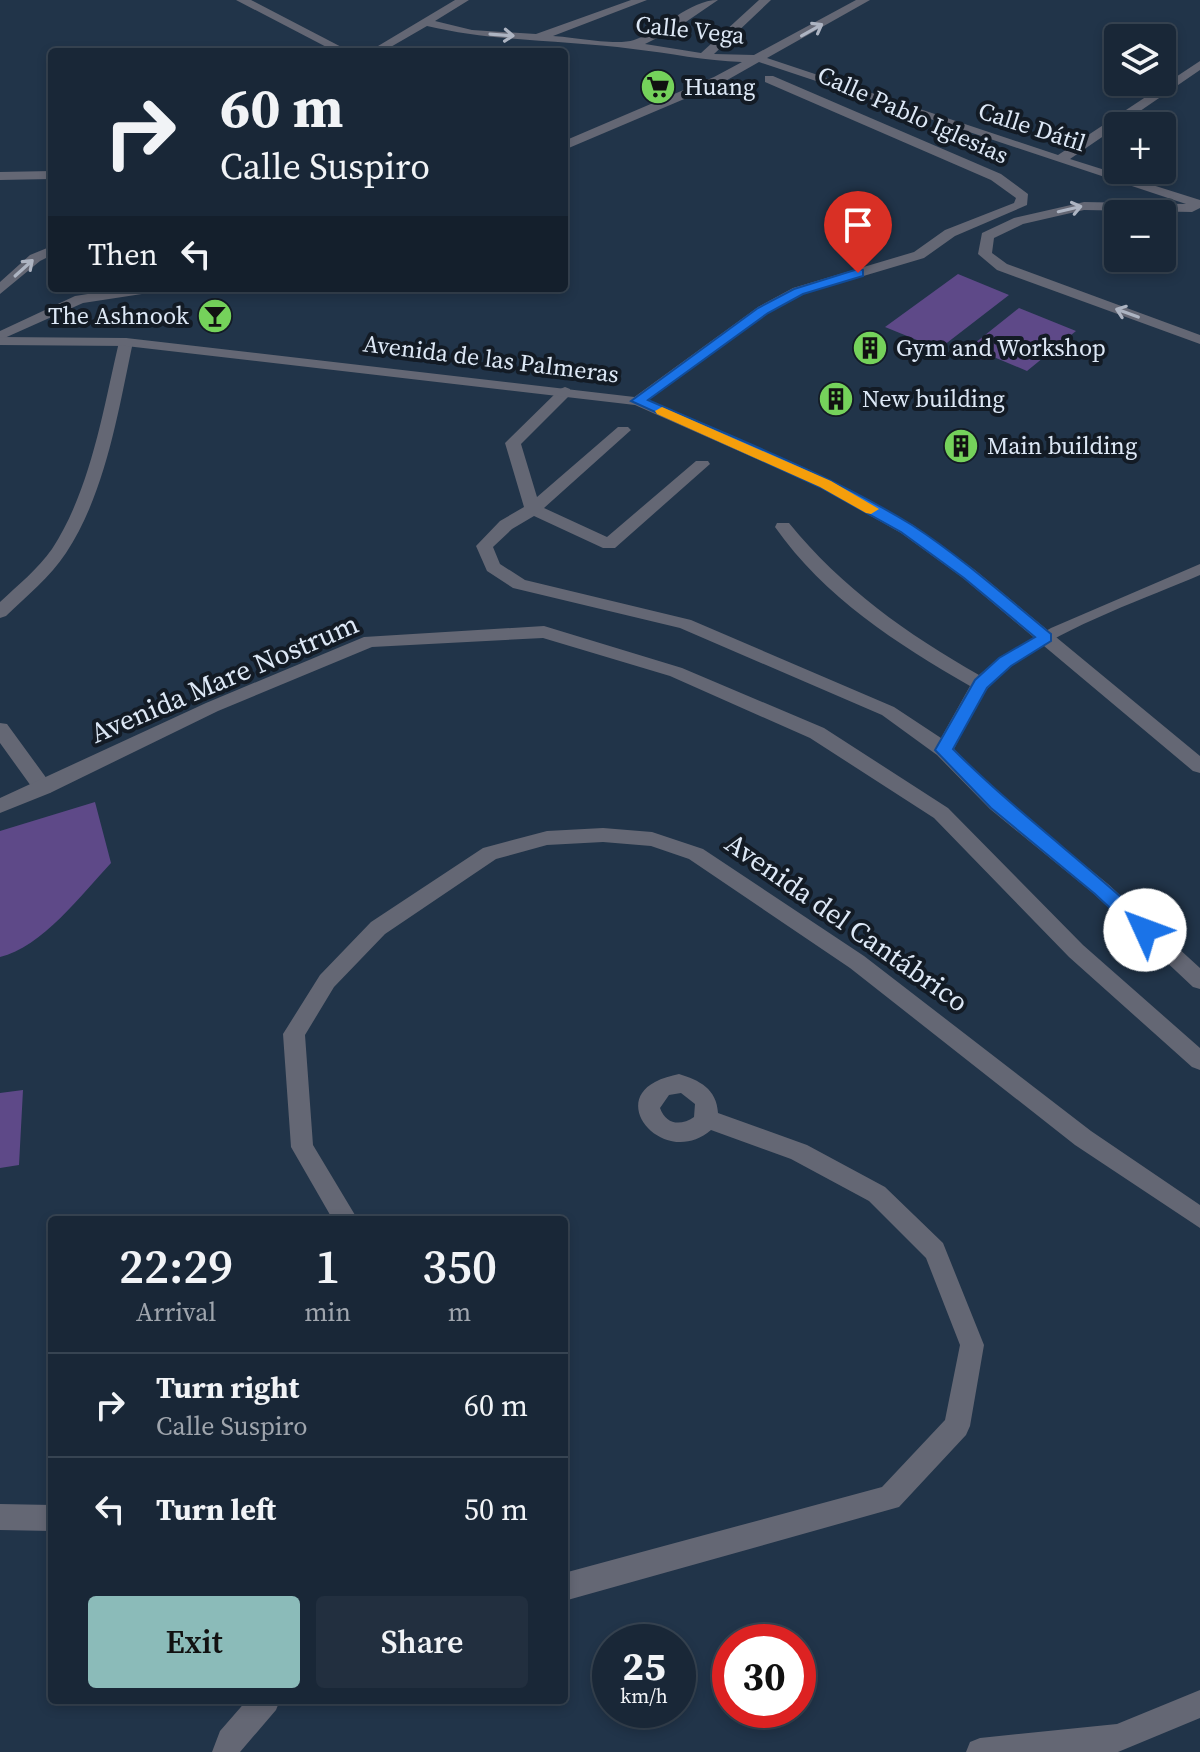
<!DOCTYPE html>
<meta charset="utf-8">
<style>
body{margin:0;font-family:"Source Serif 4",serif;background:#222f3f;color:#f1f3f6;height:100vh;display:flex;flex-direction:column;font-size:30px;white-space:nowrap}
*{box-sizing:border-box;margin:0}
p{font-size:26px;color:#9fa5ad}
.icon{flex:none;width:44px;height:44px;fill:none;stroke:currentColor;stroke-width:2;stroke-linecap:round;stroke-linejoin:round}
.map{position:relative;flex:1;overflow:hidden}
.sheet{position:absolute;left:48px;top:1216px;width:520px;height:488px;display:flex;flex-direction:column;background:#192737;border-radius:8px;box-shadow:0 4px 12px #0003,0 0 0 2px #374452}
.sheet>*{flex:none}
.top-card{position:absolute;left:48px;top:48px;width:520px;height:244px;border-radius:8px;box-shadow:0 4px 12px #0003,0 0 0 2px #374452;background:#192737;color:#f1f3f6;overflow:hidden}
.buttons{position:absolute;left:1104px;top:24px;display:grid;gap:16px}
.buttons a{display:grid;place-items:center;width:72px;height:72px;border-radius:8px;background:#192737;box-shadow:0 4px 12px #0003,0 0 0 2px #374452;font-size:40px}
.speed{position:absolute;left:592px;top:1624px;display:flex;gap:16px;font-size:40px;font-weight:700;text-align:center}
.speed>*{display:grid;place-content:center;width:104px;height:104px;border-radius:50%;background:#192737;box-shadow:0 4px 12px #0003,0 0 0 2px #374452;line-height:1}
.speed small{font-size:20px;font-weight:400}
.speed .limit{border:12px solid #d22;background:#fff;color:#111}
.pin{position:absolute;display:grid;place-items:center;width:68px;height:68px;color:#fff;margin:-82px -34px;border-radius:50% 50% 50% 0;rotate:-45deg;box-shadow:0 0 8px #0007}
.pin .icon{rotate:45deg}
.me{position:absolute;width:88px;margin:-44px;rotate:313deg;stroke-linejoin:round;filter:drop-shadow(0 0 6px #0008)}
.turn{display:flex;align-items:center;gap:28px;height:168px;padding:0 40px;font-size:36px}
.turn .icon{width:104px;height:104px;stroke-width:2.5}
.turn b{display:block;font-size:56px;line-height:68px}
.then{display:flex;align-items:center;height:76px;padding:0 40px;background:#0003;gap:16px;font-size:30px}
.eta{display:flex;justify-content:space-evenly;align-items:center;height:136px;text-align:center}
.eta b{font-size:48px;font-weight:600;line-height:56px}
.cta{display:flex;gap:16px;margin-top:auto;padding:16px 40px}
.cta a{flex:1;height:92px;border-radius:8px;background:#8bbbb9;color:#111;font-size:32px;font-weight:600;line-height:92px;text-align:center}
.cta a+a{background:#222f3f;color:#f1f3f6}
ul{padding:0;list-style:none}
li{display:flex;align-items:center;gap:24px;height:104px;padding:0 40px;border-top:2px solid #374452}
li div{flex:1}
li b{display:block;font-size:30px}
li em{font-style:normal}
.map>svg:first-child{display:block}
</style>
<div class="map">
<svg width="1200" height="1752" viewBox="0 0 1200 1752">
<rect width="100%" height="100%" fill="#213449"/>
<path fill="#5e4988" d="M 958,274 L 1009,295 L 939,349 L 885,327 Z
M 1019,308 L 1076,331 L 1027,371 L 970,347 Z
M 95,802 L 111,863 C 83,893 41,948 0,957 L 0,831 Z
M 23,1090 L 19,1165 L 0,1168 L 0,1093 Z"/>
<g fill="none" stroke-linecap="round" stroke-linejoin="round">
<path fill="#646774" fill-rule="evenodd" d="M 236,0 L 251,0 L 351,52 L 336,52 Z
M 455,0 L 469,0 L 435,21 L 472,30 L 536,34 L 631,0 L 647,0 L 553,36 C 573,37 616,46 634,40 C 662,31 689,0 718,0 L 677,28 L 645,44 L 701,53 L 759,0 L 771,0 L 714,54 L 754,55 L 856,0 L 870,0 L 767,58 L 1058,155 L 1200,61 L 1200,70 L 1070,159 L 1200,200 L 1200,208 L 1192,212 L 1084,210 L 1023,224 L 994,238 L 992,253 L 1007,264 L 1200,335 L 1200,344 L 997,270 L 978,254 L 982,233 L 1014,218 L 1084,202 L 1186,204 L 759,62 L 722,83 L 564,150 L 564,141 L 714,77 L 742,62 C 705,61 670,53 633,49 C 564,40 495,42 427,26 L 382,52 L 368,52 Z
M 765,76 L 773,76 L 1001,174 L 1028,194 L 1027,205 L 955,236 L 924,258 L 803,294 L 768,313 L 643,404 L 633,404 L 633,398 L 758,307 L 793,288 L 914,252 L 945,230 L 1014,203 L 1016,198 L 991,180 L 765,82 Z
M 126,288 L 162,288 L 155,292 L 83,303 L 0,340 L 0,331 L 75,296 Z
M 126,338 L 133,342 C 118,412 106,492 66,553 C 50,577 27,596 6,616 L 0,618 L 0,602 C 18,585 38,569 52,549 C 91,489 103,410 119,342 Z
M 565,387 L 570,389 L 570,395 L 521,444 L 537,497 L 618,427 L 628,427 L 631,430 L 544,508 L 607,537 L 696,461 L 708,461 L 710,464 L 615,548 L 603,548 L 534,516 L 512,529 L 493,547 L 500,564 L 525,580 L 691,620 L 894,707 L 941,738 L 970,686 C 897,644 824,597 775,527 L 777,523 L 789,523 C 842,588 907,634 979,675 L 998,659 L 1051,628 L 1200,564 L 1200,575 C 1138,602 1031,637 987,689 C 973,707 964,729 954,749 L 1004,799 L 1108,884 L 1200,968 L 1200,989 L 1193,987 L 1094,894 L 990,809 L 937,755 L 882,715 L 680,628 L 513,588 L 487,571 L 476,546 L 500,521 L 524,507 L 505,443 L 560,389 Z
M 0,723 L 7,724 L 50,783 L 53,788 L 50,793 L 36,793 L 0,743 Z
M 603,828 L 652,832 L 703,849 L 864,956 L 1091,1131 L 1200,1205 L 1200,1228 L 1075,1145 L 850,968 L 689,859 L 651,846 L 603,842 L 547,845 L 496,859 L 385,934 L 334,987 L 305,1035 L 313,1145 L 358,1220 L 333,1220 L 291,1147 L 283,1034 L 320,975 L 371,922 L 483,848 L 547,831 Z
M 679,1074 C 699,1080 717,1089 718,1113 L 807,1145 L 885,1187 L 943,1243 L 984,1345 L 970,1426 L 966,1435 L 899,1507 L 564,1601 L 564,1573 L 882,1487 L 945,1420 L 960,1345 L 926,1258 L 869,1201 L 791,1159 L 711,1130 C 667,1168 609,1106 655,1082 C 662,1078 671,1076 679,1074 ZM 681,1093 L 695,1104 L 694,1117 C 681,1126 666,1125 660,1108 L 669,1095 Z
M 0,1504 L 52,1505 L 52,1531 L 0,1530 Z
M 1200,1690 L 1200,1718 L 1118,1752 L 966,1752 L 970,1742 L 980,1738 L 1117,1724 Z
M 247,1700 L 280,1700 L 276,1710 L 240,1752 L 212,1752 L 220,1731 Z"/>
<path fill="#646774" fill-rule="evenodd" d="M 52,171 L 52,179 L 0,180 L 0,172 Z
M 52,246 L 52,255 L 40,261 L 0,294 L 0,282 L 30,255 Z
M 0,337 L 126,338 L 643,398 L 832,481 L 913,525 L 975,570 L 1200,756 L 1200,773 L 1193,771 L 963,578 L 901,533 L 820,487 L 635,405 L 126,346 L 0,345 Z
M 544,626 L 682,668 L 824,728 L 948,808 L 1083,945 L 1200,1048 L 1200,1070 L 1192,1067 L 1069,957 L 934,818 L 810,738 L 670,676 L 543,638 L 372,647 L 218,711 L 50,793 L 0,813 L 0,798 L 206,703 L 364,637 Z"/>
</g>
<defs><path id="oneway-shaft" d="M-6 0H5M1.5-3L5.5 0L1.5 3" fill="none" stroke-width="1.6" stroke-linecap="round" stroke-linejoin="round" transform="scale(2)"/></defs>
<g stroke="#adb4c2">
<use href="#oneway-shaft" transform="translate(812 30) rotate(-29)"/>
<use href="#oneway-shaft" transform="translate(502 35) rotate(4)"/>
<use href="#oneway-shaft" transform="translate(1070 209) rotate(-13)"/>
<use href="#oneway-shaft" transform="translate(24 268) rotate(-42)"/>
<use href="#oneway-shaft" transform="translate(1127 313) rotate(-160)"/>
</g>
<path fill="#1a73e8" stroke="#114b97" stroke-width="2" d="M 858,269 L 863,270 L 863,276 L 803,294 L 768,313 L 648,400 C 736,439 829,474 912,525 C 961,557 1006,597 1051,634 L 1051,641 L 1011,666 L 987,688 L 953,749 C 1016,812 1087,864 1152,925 L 1155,930 L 1152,935 L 1139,935 L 1095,894 L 991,808 L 935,750 L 975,680 L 999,658 L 1035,637 L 964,578 L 901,532 L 820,487 L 631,401 L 758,308 L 794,289 Z"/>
<path fill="#f59e0b" d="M 662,407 L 831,481 L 879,509 L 871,514 L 866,513 L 820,487 L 657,414 L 655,411 Z"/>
<defs>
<g id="supermarket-disc" transform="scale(1.8)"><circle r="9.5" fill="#75d25b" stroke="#131b25"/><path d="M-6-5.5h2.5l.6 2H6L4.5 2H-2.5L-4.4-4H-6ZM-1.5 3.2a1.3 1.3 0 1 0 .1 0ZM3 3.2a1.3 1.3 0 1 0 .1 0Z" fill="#111"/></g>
<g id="bar-disc" transform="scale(1.8)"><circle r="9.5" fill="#75d25b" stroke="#131b25"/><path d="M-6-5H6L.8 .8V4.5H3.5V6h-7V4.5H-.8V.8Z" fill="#111"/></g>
<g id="building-disc" transform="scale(1.8)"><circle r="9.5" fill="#75d25b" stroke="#131b25"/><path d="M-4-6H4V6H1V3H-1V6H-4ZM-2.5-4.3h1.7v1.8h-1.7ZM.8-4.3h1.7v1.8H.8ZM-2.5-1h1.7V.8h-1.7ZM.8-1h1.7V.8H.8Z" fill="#111"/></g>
</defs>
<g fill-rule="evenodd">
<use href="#supermarket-disc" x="658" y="87"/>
<use href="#bar-disc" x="215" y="316"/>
<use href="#building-disc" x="870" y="348"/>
<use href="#building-disc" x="836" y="399"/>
<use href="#building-disc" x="961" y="446"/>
</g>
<g text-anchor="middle" stroke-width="8" stroke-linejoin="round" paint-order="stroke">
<g font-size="24" fill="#dde8f6" stroke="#131b25">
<text transform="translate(690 30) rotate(6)" y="8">Calle Vega</text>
<text transform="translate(913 115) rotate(24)" y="8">Calle Pablo Iglesias</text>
<text transform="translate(1032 127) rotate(18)" y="8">Calle Dátil</text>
<text transform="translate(491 359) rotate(7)" y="8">Avenida de las Palmeras</text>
</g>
<g font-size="24" fill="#dde8f6" stroke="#131b25" text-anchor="start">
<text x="684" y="95">Huang</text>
<text x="189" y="324" text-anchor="end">The Ashnook</text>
<text x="896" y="356">Gym and Workshop</text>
<text x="862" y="407">New building</text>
<text x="987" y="454">Main building</text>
</g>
<g font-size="28" fill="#dde8f6" stroke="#131b25">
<text transform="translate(224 678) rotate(-23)" y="10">Avenida Mare Nostrum</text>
<text transform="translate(847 922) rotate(35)" y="10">Avenida del Cantábrico</text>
</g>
</g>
</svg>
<div class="buttons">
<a><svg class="icon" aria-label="layers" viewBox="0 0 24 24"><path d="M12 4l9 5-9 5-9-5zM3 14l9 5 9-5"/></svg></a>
<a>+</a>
<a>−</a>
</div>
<div class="speed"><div>25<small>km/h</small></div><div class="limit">30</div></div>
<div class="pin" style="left:858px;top:273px;background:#d93025"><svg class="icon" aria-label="arrive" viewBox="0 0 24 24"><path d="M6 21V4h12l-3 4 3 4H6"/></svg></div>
<svg class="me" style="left:1145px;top:930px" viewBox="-20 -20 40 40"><circle r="19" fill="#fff"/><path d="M0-13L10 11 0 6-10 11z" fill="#1a73e8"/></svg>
<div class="top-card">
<div class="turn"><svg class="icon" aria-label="right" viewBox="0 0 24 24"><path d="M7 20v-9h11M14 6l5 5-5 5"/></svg><div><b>60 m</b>Calle Suspiro</div></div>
<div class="then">Then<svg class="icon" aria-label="left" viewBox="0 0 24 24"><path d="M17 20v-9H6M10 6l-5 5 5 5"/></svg></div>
</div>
<section class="sheet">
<div class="eta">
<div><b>22:29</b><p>Arrival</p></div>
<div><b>1</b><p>min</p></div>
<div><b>350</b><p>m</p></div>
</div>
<ul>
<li><svg class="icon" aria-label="right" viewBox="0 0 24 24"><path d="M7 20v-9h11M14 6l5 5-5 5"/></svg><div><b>Turn right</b><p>Calle Suspiro</p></div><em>60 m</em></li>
<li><svg class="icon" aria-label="left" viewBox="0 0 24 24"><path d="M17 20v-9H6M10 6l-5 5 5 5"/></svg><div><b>Turn left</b></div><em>50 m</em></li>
</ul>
<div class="cta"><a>Exit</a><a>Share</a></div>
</section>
</div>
